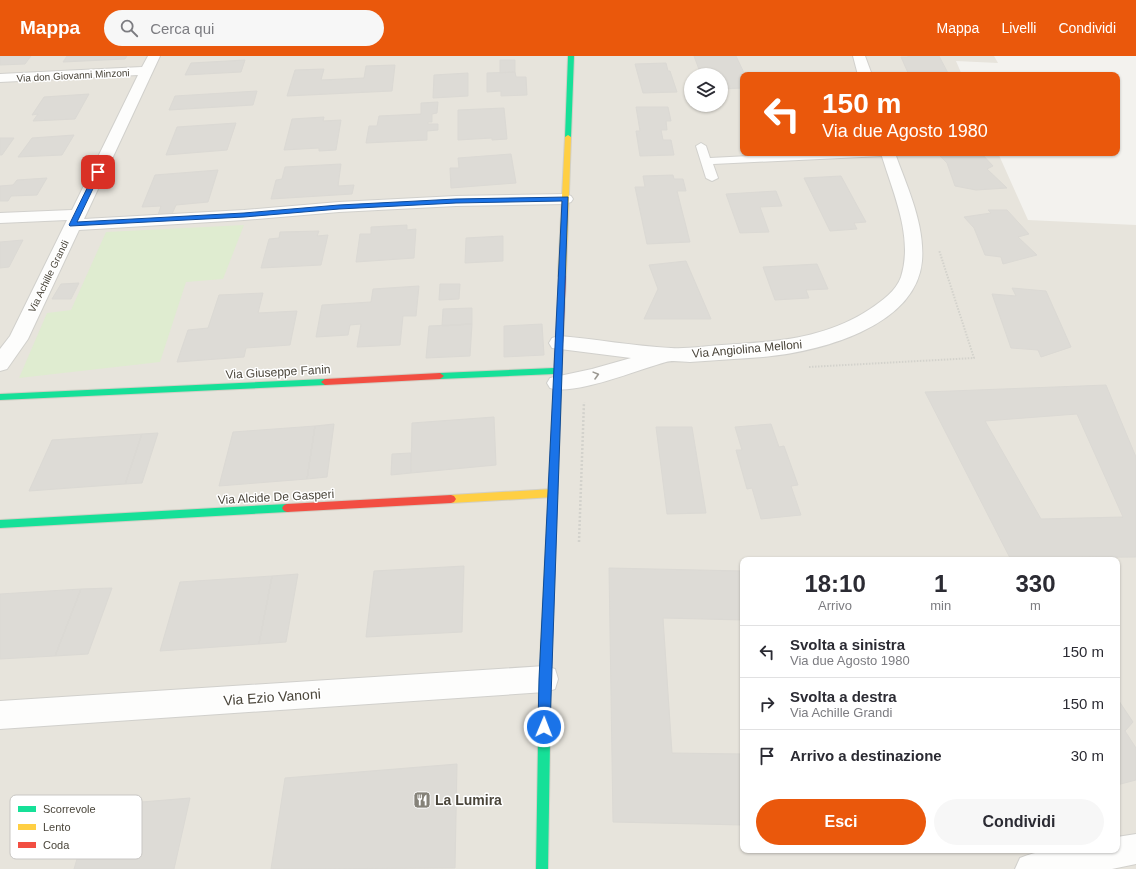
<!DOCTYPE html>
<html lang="it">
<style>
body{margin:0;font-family:Helvetica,sans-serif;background:#f7f7f7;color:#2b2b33;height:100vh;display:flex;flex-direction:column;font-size:15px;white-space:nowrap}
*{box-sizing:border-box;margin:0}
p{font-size:13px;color:#7c7c81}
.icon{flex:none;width:22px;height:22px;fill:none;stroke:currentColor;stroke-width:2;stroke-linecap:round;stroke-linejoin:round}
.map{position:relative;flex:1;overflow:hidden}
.panel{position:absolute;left:740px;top:501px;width:380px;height:296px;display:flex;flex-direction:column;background:#fff;border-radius:8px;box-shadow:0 1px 3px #0004}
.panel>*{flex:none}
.guide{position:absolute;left:740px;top:16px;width:380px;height:84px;border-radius:8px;box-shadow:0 1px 3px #0004;background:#ea580c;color:#fff;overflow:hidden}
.controls{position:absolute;left:684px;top:12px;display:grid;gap:8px}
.controls a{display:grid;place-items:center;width:44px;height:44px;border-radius:50%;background:#fff;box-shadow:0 1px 3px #0004;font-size:20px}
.pin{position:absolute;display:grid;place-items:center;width:34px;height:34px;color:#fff;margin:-17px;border-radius:8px;box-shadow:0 2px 6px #0006}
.me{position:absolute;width:44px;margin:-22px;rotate:1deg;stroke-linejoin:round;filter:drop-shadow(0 0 3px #0008)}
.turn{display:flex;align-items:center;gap:14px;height:84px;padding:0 16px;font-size:18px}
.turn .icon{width:52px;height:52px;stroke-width:2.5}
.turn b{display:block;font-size:28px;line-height:34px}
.eta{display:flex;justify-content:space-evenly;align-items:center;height:68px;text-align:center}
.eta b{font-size:24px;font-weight:600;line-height:28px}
.cta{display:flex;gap:8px;margin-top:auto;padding:8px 16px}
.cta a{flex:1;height:46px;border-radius:24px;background:#ea580c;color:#fff;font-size:16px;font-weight:600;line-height:46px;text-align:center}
.cta a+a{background:#f7f7f7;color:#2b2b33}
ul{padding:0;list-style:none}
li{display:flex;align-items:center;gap:12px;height:52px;padding:0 16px;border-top:1px solid #e1e1e2}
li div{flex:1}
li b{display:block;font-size:15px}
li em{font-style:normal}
header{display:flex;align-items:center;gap:24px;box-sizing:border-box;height:56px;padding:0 20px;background:#ea580c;color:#fff}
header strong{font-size:19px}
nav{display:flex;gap:22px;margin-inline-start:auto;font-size:14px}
.search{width:280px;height:36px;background:#f7f7f7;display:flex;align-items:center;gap:10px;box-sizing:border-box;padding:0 14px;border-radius:22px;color:#7c7c81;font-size:15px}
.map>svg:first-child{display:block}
</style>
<header>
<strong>Mappa</strong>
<div class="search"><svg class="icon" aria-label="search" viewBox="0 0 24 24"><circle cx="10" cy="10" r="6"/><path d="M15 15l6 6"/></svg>Cerca qui</div>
<nav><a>Mappa</a><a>Livelli</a><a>Condividi</a></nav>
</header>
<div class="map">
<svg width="1136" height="813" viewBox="0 0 1136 813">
<rect width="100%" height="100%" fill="#f3f2ee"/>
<path fill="#e7e4dc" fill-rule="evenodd" d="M 0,0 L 994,0 L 998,7 L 956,5 L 962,19 L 743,19 L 743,97 L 998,97 L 1028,164 L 1136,169 L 1136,813 L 0,813 ZM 691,19 L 721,19 L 721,49 L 691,49 ZM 743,504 L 1117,504 L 1117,794 L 743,794 Z"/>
<path fill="#dfecd0" d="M 244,169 L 223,223 L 186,226 L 160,306 L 19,322 L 47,257 L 71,254 L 106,176 Z"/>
<path fill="#dddbd6" stroke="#dbd9d4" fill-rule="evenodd" d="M 0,0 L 31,0 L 25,8 L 0,9 Z
M 67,0 L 127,0 L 125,3 L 63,6 Z
M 694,0 L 736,0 L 745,19 L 743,19 L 743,32 L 721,33 L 721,19 L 701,19 Z
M 908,0 L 939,0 L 949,19 L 909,19 L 901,1 L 908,1 Z
M 245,4 L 241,16 L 185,19 L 191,7 Z
M 500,4 L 515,4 L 515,16 L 500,17 Z
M 666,7 L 668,15 L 670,15 L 677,36 L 643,37 L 635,8 Z
M 395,9 L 392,35 L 287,40 L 295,14 L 324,13 L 321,24 L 364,22 L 366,10 Z
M 515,16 L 516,21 L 526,21 L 527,39 L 501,40 L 501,35 L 487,36 L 487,17 Z
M 468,17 L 468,40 L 433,42 L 434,19 Z
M 257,35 L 253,49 L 169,54 L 175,40 Z
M 89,38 L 75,63 L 33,65 L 38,58 L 32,59 L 44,41 Z
M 438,46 L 437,57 L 432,58 L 432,66 L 428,66 L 428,68 L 438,68 L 438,74 L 427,75 L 427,84 L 366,87 L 369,70 L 377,70 L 379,60 L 421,58 L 421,47 Z
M 636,51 L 668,51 L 671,65 L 666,65 L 667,74 L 661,74 L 663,84 L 671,84 L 674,99 L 640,100 L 636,75 L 640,75 Z
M 504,52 L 507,83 L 492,84 L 492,82 L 458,84 L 458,54 Z
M 324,61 L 323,65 L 341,64 L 336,94 L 319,95 L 319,92 L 284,94 L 292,63 Z
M 236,67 L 227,94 L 166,99 L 177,71 Z
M 74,79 L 62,99 L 18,101 L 32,82 Z
M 0,82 L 14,82 L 2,99 L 0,99 Z
M 937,97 L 981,97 L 993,110 L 987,113 L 1007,132 L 976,134 L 955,130 L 947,107 Z
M 511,98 L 516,127 L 451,132 L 450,112 L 459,112 L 458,102 Z
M 341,108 L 338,130 L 354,129 L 352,138 L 271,143 L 276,124 L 282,123 L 285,111 Z
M 218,114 L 208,146 L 176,149 L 172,158 L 158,159 L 161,150 L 142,151 L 155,119 Z
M 673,119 L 674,123 L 683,123 L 686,135 L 677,135 L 690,186 L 647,188 L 635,131 L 645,131 L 643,120 Z
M 841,120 L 866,166 L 854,167 L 857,173 L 830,175 L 804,122 Z
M 47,122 L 37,139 L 11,140 L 8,145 L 0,145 L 0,130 L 13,129 L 17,124 Z
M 776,135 L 782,150 L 760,151 L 769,176 L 740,177 L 726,138 Z
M 988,154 L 1007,154 L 1029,178 L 1018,181 L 1037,199 L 1003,208 L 1001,201 L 985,199 L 974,172 L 964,161 L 991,157 Z
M 407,169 L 407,174 L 416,173 L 414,202 L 356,206 L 360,178 L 371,178 L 371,171 Z
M 319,175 L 317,180 L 328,179 L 321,209 L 261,212 L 269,183 L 279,182 L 280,176 Z
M 503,180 L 503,205 L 465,207 L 466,182 Z
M 23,184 L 9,211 L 0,212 L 0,186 Z
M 686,205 L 711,263 L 644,263 L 658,233 L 649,209 Z
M 817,208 L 828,233 L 806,234 L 809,242 L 775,244 L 763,211 Z
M 79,227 L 71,243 L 52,243 L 61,228 Z
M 440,228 L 460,228 L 459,243 L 439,244 Z
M 419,230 L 416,260 L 403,260 L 400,289 L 357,291 L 361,268 L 350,269 L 348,279 L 316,281 L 322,249 L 371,246 L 373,233 Z
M 1012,232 L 1046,235 L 1071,291 L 1041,301 L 1038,294 L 1011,292 L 992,238 L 1016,240 Z
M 263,237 L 258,257 L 297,255 L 290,289 L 246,292 L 244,301 L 177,306 L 188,274 L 208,272 L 219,239 Z
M 472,252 L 472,268 L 442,270 L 443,253 Z
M 472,268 L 470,300 L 426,302 L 429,270 Z
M 542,268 L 544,299 L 504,301 L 504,270 Z
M 1106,329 L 1136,401 L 1136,501 L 1010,502 L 925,336 ZM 1077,358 L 1123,461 L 1041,463 L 985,365 Z
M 494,361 L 496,409 L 411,417 L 412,367 Z
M 334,368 L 327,421 L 307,423 L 315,370 Z
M 771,368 L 779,391 L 784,390 L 798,429 L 791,430 L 801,459 L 761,463 L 752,432 L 747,433 L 736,394 L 742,394 L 735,371 Z
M 315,370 L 307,423 L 219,430 L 233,376 Z
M 656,371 L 692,371 L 706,457 L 667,458 Z
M 158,377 L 142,427 L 125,428 L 142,378 Z
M 142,378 L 125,428 L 29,435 L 52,384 Z
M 411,397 L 411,417 L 391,419 L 392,398 Z
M 464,510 L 462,576 L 366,581 L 374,515 Z
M 609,512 L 743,515 L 743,564 L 663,562 L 672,697 L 743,698 L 743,769 L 613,766 Z
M 298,518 L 286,586 L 259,588 L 272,520 Z
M 272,520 L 259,588 L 160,595 L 180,526 Z
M 112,532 L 88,598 L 55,600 L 81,533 Z
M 81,533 L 55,600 L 0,603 L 0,538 Z
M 1117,642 L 1133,666 L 1125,675 L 1136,692 L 1136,724 L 1117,729 Z
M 457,708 L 455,812 L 271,813 L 285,722 Z
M 190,742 L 174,813 L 74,813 L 93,750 Z"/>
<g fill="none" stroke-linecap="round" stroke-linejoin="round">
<g stroke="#d1d0cc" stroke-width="2">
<path id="lane" d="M 701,87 L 706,90 L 710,102 L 811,97 L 888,97 L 883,100 L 713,108 L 718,122 L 712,125 L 706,122 L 696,90 Z"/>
</g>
<g stroke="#d1d0cc" stroke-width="2">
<path id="street" d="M 148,0 L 160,0 L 84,163 L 244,154 L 339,146 L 456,140 L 565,138 L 571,140 L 573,143 L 571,146 L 565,148 L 456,150 L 339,156 L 244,164 L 79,174 L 28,283 L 7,313 L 0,315 L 0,293 L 10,280 L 67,164 L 0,167 L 0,157 L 72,154 L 138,19 L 0,26 L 0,18 L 142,11 Z
M 853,0 L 865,0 L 872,19 L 858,19 Z
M 881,97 L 895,97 C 907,131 925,168 922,205 C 916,272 817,296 763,301 C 739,303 714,304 690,306 C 683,306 673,304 666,306 C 640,313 575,340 550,332 L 547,327 L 550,322 L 592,313 L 631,302 L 552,292 L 549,287 L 552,282 L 559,280 C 596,283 633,290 671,292 C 688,293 705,290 722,289 C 774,286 825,283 870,253 C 882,245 896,235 901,221 C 914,180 892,135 881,97 Z
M 545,610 L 555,613 L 558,623 L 555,633 L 545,636 L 0,673 L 0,645 Z
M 1136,778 L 1136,808 L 1112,813 L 1015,813 L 1020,802 C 1050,789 1085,794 1117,794 L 1117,781 Z"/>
</g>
<g stroke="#d2cfc5" stroke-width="2">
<path id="fast" d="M 568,0 L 574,0 L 571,81 L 568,83 L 565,81 Z
M 558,307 L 562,310 L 562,315 L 551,623 L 548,813 L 536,813 L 539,623 L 554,318 L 440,323 L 436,320 L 440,317 L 554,312 L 555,308 Z
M 325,323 L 329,326 L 325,329 L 0,344 L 0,338 Z
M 287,448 L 290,449 L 292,452 L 290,455 L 287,456 L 0,472 L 0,464 Z"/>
</g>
<g stroke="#d2cfc5" stroke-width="2">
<path id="slow" d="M 568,79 L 571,81 L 566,220 L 562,222 L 558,220 L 565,81 Z
M 553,433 L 556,434 L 558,437 L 556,440 L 553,441 L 451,447 L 448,446 L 446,443 L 448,440 L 451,439 Z"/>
</g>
<g stroke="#d2cfc5" stroke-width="2">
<path id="jam" d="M 559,218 L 562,218 L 566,220 L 562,310 L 558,313 L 554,310 Z
M 440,317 L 444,320 L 440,323 L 325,329 L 321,326 L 325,323 Z
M 451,439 L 454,440 L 456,443 L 454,446 L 451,447 L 287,456 L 284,455 L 282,452 L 284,449 L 287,448 Z"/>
</g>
<path stroke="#d3d2cc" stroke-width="2" stroke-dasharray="1.5 1.5" stroke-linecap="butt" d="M 809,311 L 974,302 L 939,194"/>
<path stroke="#d3d2cc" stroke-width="2.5" stroke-dasharray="2 2" stroke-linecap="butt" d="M 579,486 L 584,346"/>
<use href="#lane" fill="#fdfdfc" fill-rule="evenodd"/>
<use href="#street" fill="#fdfdfc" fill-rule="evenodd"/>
<use href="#fast" fill="#16e098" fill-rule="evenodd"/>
<use href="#slow" fill="#ffcf43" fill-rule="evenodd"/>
<use href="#jam" fill="#f24e42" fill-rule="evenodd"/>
</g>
<defs><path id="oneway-chevron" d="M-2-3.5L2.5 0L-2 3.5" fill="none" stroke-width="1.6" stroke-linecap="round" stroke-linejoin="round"/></defs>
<use stroke="#9b9891" href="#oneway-chevron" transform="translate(596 319) rotate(-15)"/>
<path fill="#1a73e8" stroke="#114b97" d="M 96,114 L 101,116 L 77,166 L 244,157 L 339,149 L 456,143 L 568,141 L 550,671 L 548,675 L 544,677 L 540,675 L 538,671 L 539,623 L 562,145 L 456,147 L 339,153 L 244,161 L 70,170 L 69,169 Z"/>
<defs>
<g id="restaurant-square" transform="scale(0.9)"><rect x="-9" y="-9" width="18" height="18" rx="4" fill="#858279" stroke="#fff"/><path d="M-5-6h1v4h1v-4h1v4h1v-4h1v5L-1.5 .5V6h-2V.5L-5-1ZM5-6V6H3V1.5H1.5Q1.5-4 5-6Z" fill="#fff"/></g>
</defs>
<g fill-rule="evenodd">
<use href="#restaurant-square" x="422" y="744"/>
</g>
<g text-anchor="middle" stroke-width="3" stroke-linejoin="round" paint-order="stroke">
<g font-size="10" fill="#4a453a" stroke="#fff">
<text transform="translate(73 19) rotate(-3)" y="4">Via don Giovanni Minzoni</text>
<text transform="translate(48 220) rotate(-64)" y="4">Via Achille Grandi</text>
</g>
<g font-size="12" fill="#4a453a" stroke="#fff">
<text transform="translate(747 293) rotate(-5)" y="4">Via Angiolina Melloni</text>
<text transform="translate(278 316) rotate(-3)" y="4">Via Giuseppe Fanin</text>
<text transform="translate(276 441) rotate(-3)" y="4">Via Alcide De Gasperi</text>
</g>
<g font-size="14" fill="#4a453a" stroke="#fff">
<text transform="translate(272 641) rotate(-4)" y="5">Via Ezio Vanoni</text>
</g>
<g font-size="14" font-weight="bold" fill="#4a453a" stroke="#fff" text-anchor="start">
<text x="435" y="749">La Lumira</text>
</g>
</g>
<rect x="10" y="739" width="132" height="64" rx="6" fill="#fff" stroke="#c9c7c4" stroke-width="1"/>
<rect x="18" y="750" width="18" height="6" fill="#16e098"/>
<rect x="18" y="768" width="18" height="6" fill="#ffcf43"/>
<rect x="18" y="786" width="18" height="6" fill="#f24e42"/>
<g font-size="11" fill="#4a453a">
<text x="43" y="757">Scorrevole</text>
<text x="43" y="775">Lento</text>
<text x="43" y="793">Coda</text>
</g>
</svg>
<div class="controls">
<a><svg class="icon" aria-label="layers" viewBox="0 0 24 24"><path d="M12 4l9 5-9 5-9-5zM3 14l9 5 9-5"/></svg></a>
</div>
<div class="pin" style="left:98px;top:116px;background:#d93025"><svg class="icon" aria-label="arrive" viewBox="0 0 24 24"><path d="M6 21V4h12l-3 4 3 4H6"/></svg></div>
<svg class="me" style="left:544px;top:671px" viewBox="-20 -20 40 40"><circle r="17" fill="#1a73e8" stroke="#fff" stroke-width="3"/><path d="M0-11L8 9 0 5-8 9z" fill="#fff"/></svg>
<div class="guide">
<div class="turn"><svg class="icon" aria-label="left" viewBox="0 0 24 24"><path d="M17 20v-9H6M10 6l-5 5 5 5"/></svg><div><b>150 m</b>Via due Agosto 1980</div></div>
</div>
<section class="panel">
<div class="eta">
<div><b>18:10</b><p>Arrivo</p></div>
<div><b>1</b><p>min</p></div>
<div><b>330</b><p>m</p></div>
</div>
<ul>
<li><svg class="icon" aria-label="left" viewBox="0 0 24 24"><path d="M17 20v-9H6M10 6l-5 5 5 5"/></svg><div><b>Svolta a sinistra</b><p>Via due Agosto 1980</p></div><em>150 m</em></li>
<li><svg class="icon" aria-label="right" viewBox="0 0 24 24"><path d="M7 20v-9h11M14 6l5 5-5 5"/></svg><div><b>Svolta a destra</b><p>Via Achille Grandi</p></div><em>150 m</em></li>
<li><svg class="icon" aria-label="arrive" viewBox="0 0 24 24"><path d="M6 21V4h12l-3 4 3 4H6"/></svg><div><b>Arrivo a destinazione</b></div><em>30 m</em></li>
</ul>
<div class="cta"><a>Esci</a><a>Condividi</a></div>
</section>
</div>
